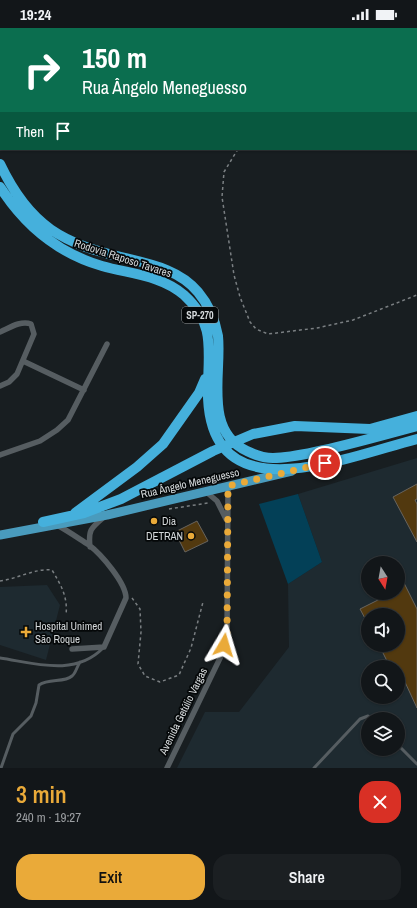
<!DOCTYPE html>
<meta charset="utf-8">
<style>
body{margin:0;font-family:"Archivo Narrow",sans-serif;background:#1b1f22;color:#f1f3f6;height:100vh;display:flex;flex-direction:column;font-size:15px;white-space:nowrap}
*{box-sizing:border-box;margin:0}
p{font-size:13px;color:#9c9fa2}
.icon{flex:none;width:22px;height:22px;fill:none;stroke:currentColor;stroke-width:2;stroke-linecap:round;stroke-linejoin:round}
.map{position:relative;height:740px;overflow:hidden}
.sheet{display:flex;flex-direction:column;background:#121619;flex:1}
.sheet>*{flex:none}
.hud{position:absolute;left:0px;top:0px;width:417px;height:122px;box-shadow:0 1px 3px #0004,0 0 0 1px #313538;background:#0b6e4f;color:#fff;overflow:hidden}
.needle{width:26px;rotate:169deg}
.tools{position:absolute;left:361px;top:528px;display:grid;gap:8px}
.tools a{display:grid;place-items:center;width:44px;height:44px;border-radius:50%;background:#121619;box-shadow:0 1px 3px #0004,0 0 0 1px #313538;font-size:20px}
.pin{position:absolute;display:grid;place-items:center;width:34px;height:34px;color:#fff;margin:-17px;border:2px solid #fff;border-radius:50%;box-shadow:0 1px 4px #0007}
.me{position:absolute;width:44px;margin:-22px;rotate:7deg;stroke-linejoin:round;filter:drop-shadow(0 0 3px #0008)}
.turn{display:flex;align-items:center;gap:14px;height:84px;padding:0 16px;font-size:18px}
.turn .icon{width:52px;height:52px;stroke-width:2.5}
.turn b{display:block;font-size:28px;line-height:34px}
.then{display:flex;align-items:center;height:38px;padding:0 16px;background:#0003;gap:8px;font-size:15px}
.round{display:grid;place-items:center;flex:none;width:42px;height:42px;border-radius:16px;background:#1b1f22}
.head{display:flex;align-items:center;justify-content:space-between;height:68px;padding:0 16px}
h1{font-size:24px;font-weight:600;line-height:30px;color:#eaaa39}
.cta{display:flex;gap:8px;margin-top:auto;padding:8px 16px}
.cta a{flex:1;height:46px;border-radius:16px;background:#eaaa39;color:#111;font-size:16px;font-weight:600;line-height:46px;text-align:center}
.cta a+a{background:#1b1f22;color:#f1f3f6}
.status{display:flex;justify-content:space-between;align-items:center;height:28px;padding:0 20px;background:#121619;direction:ltr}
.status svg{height:11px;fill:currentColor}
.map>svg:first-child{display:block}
</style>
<div class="status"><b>19:24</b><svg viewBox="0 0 49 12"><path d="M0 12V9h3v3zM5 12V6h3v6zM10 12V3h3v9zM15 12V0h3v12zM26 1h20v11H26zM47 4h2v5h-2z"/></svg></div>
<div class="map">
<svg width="417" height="740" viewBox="0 0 417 740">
<rect width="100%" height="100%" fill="#181e21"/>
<path fill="#1e2a30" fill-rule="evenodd" d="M 417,430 L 417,740 L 177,740 L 205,684 L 239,684 L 289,619 L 288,556 L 322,534 L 298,466 ZM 368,535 L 398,535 L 398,565 L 368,565 ZM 368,587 L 398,587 L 398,617 L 368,617 ZM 368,639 L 398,639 L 398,669 L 368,669 ZM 368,691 L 398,691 L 398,721 L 368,721 Z
M 47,557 L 60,577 L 46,632 L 0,617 L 0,559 Z"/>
<path fill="#034057" d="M 298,466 L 322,534 L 288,556 L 259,476 Z"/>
<path fill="#52390f" stroke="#68645e" d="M 417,456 L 417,471 L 415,472 L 417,476 L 417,514 L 393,469 Z
M 197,493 L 208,513 L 185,524 L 175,504 Z
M 404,555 L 417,581 L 417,680 L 398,639 L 390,639 L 379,617 L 398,617 L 398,587 L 368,587 L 368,596 L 360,581 L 386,568 L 385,565 L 398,565 L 398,558 Z"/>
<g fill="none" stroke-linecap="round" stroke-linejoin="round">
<path stroke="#7a7f82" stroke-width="1.5" stroke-dasharray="3 3" stroke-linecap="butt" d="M 416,66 L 417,66
M 238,121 L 224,144 L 222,169 L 234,247 L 240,269 L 250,294 L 256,301 L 268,306 L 317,300 L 353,292 L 417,267
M 169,481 L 208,475
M 0,553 C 17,551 35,540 52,542 C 61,557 68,569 66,587
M 132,570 L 140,581 L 141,604 L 138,636 L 145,648 L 160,654 L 179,647 L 191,620 L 203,574"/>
<path stroke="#565d61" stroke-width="3" d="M 0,630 C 34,635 75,649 103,620
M 398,717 L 417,736
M 1,740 L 13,706 L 31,688 L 36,675 L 39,657 C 49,650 64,655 72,648 C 76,645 77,638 80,634
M 314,740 L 360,691 L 368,688 L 373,691"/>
<path stroke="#565d61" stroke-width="5.5" d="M 0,304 C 9,300 21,292 31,296 L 34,306 L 17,346 L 9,354 L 0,358
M 23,333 L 84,362
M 0,427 L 40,413 L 57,402 L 68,392 L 107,316
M 205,463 L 217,473 L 226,491
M 57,497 C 68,503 78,510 89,517 C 101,526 126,555 126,570 L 104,619 L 72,621
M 90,519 C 88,502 91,500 104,489
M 167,740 L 222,626 L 227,608 L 228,458"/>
<path stroke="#499bbd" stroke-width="9" d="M 0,507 L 107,487 L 292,443"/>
<path stroke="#45b0dc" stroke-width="10" d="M 0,136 C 30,199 63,216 129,231 C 154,237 181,243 198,264 C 209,277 215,292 218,308 C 222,345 203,403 247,423 C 255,427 264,430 273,430 C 287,430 301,427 315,424 C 349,417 383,407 417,398
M 0,159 C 25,198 57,225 102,238 C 130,246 161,247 184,267 C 214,294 209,319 208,356 C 203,490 340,431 417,411
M 75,485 L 137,439 L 163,416 L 199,365 L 205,351
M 43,494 L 84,485 L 121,471 L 213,423 L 253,406 L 295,398 L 370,401 L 417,388"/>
</g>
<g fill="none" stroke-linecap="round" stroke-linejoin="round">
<path stroke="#eaaa39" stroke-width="7" stroke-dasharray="0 12.6" d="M 224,617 L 227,608 L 228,458 L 325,435"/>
</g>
<g fill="#eaaa39" stroke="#050809" stroke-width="1.5">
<circle cx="154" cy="493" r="4"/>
<circle cx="191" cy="508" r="4"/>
<path d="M24 598h4v4h4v4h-4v4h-4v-4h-4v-4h4z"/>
</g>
<g text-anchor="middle" stroke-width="3.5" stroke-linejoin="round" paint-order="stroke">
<rect fill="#050809" stroke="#979a9c" stroke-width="1" x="182" y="279" width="36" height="16" rx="3"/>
<g font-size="10" font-weight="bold" fill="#d5d9db">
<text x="200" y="291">SP-270</text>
</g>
<g font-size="11" fill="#d5d9db" stroke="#050809">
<text transform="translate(123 230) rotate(18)" y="4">Rodovia Raposo Tavares</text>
<text transform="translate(190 455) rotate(-13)" y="4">Rua Ângelo Meneguesso</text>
<text transform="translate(183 683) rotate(-64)" y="4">Avenida Getúlio Vargas</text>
</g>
<g font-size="11" fill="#d5d9db" stroke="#050809" text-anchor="start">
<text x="162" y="497">Dia</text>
<text x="183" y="512" text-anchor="end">DETRAN</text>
<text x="35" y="602">Hospital Unimed<tspan x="35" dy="13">São Roque</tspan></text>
</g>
</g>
</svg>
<div class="tools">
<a><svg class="needle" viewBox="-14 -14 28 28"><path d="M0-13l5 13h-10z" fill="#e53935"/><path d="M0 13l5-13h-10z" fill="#9c9fa2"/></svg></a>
<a><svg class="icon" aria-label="sound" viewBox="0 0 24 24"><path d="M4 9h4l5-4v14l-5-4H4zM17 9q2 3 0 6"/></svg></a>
<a><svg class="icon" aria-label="search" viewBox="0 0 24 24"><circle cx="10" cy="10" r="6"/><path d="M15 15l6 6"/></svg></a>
<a><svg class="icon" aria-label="layers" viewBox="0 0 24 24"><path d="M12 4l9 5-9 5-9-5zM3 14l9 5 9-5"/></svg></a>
</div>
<div class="pin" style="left:325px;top:435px;background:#d93025"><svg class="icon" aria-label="arrive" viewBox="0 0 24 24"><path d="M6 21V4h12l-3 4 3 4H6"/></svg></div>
<svg class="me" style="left:224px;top:617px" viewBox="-20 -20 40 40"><path d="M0-17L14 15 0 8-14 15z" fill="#eaaa39" stroke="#fff" stroke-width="4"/></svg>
<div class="hud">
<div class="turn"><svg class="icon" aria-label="right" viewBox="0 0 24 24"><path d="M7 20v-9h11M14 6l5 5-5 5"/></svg><div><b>150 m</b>Rua Ângelo Meneguesso</div></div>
<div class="then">Then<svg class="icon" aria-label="arrive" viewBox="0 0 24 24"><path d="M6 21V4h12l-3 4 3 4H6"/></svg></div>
</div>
</div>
<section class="sheet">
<div class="head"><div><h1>3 min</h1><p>240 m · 19:27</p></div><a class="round" style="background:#d93025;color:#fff"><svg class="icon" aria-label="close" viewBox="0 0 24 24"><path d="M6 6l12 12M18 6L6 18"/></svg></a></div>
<div class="cta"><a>Exit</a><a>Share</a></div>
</section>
